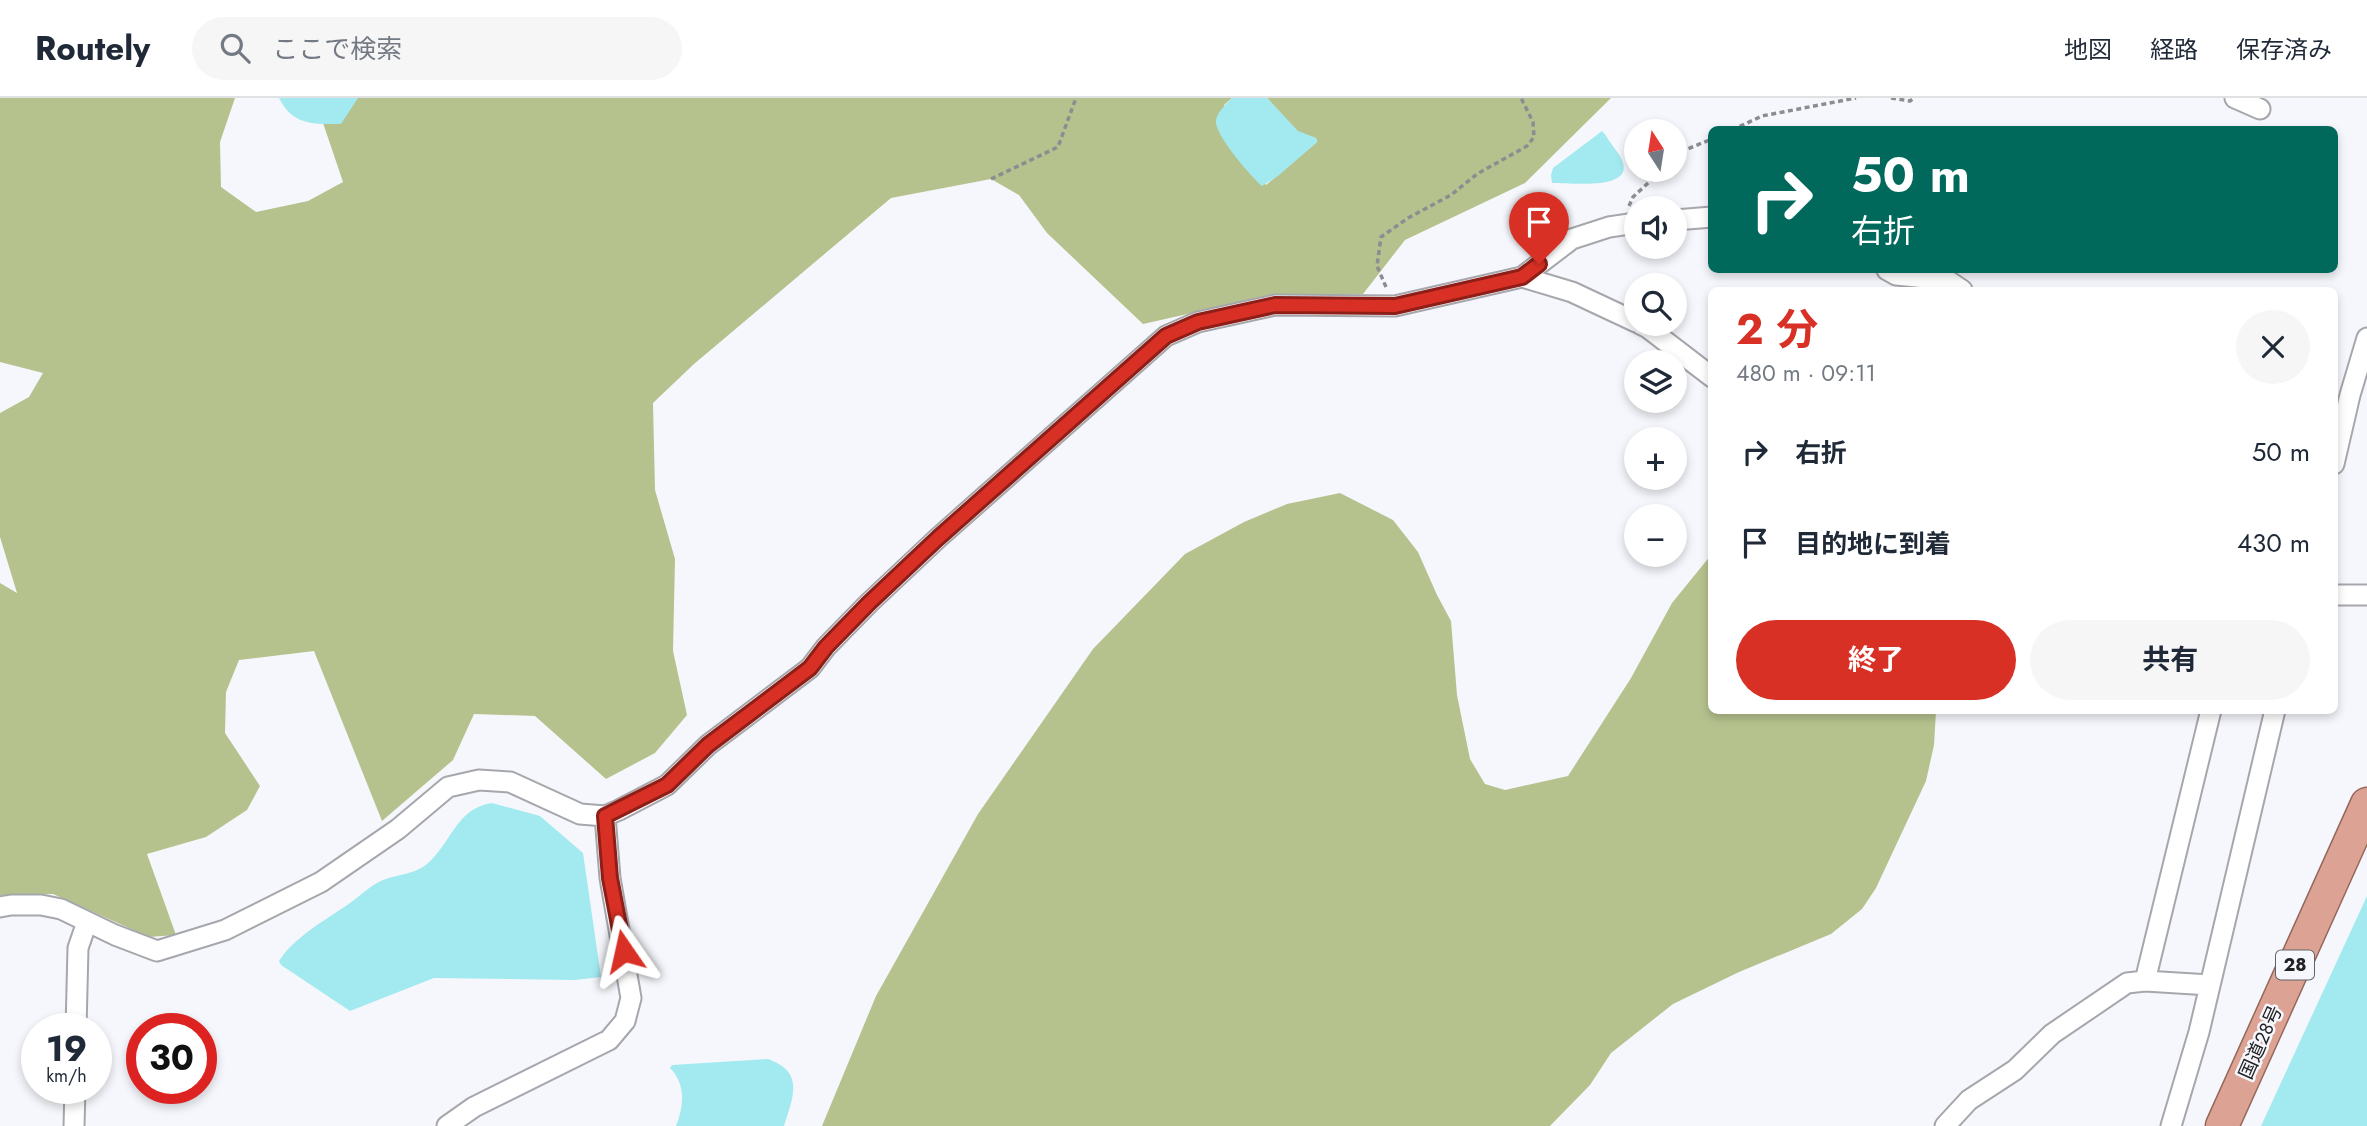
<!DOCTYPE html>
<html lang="ja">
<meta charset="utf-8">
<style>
body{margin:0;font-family:Jost,"Noto Sans JP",sans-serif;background:#f6f6f7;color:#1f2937;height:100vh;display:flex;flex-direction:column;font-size:26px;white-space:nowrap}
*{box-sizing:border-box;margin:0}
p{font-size:23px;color:#747a83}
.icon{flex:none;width:38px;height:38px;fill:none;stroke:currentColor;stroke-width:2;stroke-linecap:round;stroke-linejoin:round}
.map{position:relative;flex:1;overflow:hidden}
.details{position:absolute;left:1708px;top:189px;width:630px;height:427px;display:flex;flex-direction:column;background:#fff;border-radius:10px;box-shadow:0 4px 10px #0003}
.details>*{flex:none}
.top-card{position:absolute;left:1708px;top:28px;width:630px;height:147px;border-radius:10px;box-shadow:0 4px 10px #0003;background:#00695c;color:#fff;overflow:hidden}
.needle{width:46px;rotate:348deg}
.tools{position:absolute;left:1624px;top:21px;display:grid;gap:14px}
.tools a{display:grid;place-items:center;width:63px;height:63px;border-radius:50%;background:#fff;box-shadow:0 4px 10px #0003;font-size:35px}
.speed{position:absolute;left:21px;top:915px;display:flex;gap:14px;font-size:35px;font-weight:700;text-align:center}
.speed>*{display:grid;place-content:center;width:91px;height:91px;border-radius:50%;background:#fff;box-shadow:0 4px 10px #0003;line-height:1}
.speed small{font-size:18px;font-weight:400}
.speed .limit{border:10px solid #d22;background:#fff;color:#111}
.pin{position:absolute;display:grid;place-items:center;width:60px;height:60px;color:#fff;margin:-72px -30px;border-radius:50% 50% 50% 0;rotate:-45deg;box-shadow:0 0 7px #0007}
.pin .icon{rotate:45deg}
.me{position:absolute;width:77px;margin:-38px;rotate:349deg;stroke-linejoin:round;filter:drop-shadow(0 0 5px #0008)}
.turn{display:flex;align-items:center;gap:24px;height:147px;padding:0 28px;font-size:32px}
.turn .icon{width:91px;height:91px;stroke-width:2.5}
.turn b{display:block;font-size:49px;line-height:60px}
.round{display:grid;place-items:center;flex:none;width:74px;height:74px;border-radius:37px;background:#f6f6f7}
.summary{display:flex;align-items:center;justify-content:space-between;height:119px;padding:0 28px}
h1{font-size:42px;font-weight:700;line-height:52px;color:#d93025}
.primary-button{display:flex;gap:14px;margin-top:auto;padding:14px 28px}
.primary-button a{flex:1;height:80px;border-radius:42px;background:#d93025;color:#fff;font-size:28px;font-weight:700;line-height:80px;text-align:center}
.primary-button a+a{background:#f6f6f7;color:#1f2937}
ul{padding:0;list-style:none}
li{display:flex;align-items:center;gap:21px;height:91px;padding:0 28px}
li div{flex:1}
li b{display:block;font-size:26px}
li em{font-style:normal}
header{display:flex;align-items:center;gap:42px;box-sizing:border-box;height:98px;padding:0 35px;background:#fff;border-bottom:2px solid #e0e1e3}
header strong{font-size:33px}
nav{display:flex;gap:38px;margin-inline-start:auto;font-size:24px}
.search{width:490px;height:63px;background:#f6f6f7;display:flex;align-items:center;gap:18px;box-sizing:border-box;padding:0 24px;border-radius:38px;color:#747a83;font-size:26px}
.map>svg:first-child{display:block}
</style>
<header>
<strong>Routely</strong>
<div class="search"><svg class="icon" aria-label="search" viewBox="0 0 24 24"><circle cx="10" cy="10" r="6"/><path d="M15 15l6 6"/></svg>ここで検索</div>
<nav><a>地図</a><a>経路</a><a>保存済み</a></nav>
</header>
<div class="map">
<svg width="2367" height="1028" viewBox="0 0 2367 1028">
<rect width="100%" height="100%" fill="#f6f7fc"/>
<path fill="#b6c28e" d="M 0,0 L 235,0 L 220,44 L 221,89 L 256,114 L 308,103 L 343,84 L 322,22 L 341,0 L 1232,0 L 1224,7 L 1266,87 L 1317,44 L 1316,40 L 1298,34 L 1267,0 L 1611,0 L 1525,85 L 1405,142 L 1363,196 L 1268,198 L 1143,226 L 1047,135 L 1019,97 L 991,81 L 891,100 L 694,266 L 653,305 L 655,392 L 675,461 L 673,553 L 687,617 L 655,655 L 606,681 L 535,618 L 474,616 L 453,662 L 382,723 L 314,553 L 239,562 L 226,594 L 225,635 L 260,688 L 247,712 L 206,739 L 147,756 L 176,837 L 149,839 L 53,796 L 0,797 L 0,485 L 17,495 L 0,439 L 0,315 L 29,299 L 43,275 L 0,264 Z
M 1340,395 L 1393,422 L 1418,454 L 1437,497 L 1451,523 L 1457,597 L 1470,661 L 1485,686 L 1505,692 L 1568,678 L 1631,580 L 1672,505 L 1711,457 L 1712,612 L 1936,613 L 1934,647 L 1926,683 L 1876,790 L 1862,811 L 1831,836 L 1739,874 L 1673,906 L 1611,955 L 1590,987 L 1550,1028 L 822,1028 L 876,898 L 978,716 L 1093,551 L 1185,456 L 1244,424 L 1287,406 Z"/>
<path fill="#a2eaf0" d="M 279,0 L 358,0 L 341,26 C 314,26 293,28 279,0 Z
M 1232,0 L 1267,0 L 1298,33 L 1316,40 L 1317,44 L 1278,78 L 1262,88 C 1251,79 1213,35 1216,22 C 1218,13 1226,6 1232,0 Z
M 1602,33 C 1607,38 1610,45 1615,51 C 1649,94 1575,85 1552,85 L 1551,77 L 1553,70 Z
M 492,705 L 540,718 L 583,755 L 601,879 L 575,882 L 434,880 L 350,913 L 281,867 L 279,863 C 295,838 326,822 350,805 C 360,798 370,788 381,783 C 396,776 414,777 427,766 C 451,746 456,710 492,705 Z
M 2367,798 L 2367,1028 L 2261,1028 Z
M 768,961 C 805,974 793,999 784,1028 L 676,1028 C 684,1008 686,986 670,970 L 672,967 Z"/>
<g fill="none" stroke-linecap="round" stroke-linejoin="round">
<g stroke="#a6a7ac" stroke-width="23">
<path id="minor" d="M 2235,0 L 2260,11
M 1675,122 L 1712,119
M 1887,172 L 1896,177 L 1947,182 L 1962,192
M 1522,179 L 1572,194 L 1636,224
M 1640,226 L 1648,230 L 1712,279
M 2334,366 L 2350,297 L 2367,240
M 2334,497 L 2367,497
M 0,809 L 11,807 L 41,807 L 61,811 L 115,837 L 157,853 L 225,832 L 321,784 L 398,731 L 448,689 L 479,682 L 510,684 L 580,716 L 605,718 L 619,712 L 667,687 L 708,647 L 810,570 L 826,549 L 869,505 L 938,440 L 1166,238 L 1198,224 L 1275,207 L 1395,208 L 1522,179 L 1572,141 L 1609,129 L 1636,125
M 2145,883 L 2211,612
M 76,931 L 78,850 L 87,824
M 74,1028 L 75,990
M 447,1028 L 474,1009 L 609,942 L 625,923 L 631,900 L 610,780 L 605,718
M 1945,1028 L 1969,1002 L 2015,972 L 2052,936 L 2127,885 L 2145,883 L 2210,887
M 2171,1028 L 2199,934 L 2275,612"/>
</g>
<g stroke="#95675b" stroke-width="35">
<path id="trunk" d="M 2222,1028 L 2367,706"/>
</g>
<path stroke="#8c8d90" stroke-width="3.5" stroke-dasharray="5 3.5" stroke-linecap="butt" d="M 1891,0 L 1910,3 L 1914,0
M 1732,32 L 1762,18 L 1856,0
M 1675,60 L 1680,54 L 1712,41
M 991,81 L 1058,49 L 1076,0
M 1629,108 L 1633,99 L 1662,72
M 1386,189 L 1377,168 L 1381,139 L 1408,120 L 1451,97 L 1477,76 L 1527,48 L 1534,39 L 1533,24 L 1521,0"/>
<use href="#minor" stroke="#fff" stroke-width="19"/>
<use href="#trunk" stroke="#dca394" stroke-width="32"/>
</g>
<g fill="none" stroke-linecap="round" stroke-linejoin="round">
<g stroke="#8d1f18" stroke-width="18">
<path id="route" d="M 624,853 L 610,780 L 605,718 L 667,687 L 708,647 L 810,570 L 826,549 L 869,505 L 938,440 L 1166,238 L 1198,224 L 1275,207 L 1395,208 L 1522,179 L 1539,166"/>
</g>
<use href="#route" stroke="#d93025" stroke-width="12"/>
</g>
<g text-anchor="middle" stroke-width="5" stroke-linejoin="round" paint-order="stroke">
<rect fill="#f6f7fc" stroke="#626265" stroke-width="2" x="2276" y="852.5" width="38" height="29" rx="5"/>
<g font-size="18" font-weight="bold" fill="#222224">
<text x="2295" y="873">28</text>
</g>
<g font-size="19" fill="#222224" stroke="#f6f7fc">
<text transform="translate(2260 944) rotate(-66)" y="7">国道28号</text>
</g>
</g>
</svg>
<div class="tools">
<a><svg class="needle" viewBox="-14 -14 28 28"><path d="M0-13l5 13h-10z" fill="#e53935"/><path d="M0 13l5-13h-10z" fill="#747a83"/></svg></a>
<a><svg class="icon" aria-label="sound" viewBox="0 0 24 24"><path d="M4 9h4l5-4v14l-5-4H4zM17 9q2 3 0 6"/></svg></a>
<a><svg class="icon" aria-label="search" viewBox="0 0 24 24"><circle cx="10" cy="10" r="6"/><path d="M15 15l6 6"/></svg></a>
<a><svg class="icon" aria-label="layers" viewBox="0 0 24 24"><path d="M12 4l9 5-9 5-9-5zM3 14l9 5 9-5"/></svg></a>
<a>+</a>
<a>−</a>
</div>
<div class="speed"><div>19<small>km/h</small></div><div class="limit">30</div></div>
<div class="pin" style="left:1539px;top:166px;background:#d93025"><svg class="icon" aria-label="arrive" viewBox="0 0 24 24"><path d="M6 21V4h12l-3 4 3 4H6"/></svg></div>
<svg class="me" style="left:624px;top:853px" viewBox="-20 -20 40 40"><path d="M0-17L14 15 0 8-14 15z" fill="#d93025" stroke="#fff" stroke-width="4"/></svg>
<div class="top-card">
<div class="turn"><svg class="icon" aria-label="right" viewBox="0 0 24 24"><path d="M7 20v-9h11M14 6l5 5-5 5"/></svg><div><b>50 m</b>右折</div></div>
</div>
<section class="details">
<div class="summary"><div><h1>2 分</h1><p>480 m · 09:11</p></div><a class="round"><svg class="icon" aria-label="close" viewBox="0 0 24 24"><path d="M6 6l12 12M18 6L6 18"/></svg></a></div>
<ul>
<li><svg class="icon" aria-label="right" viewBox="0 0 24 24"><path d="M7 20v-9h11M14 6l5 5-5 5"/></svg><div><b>右折</b></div><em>50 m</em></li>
<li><svg class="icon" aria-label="arrive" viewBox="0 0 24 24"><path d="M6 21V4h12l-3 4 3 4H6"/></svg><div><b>目的地に到着</b></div><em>430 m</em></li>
</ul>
<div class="primary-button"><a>終了</a><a>共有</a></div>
</section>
</div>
